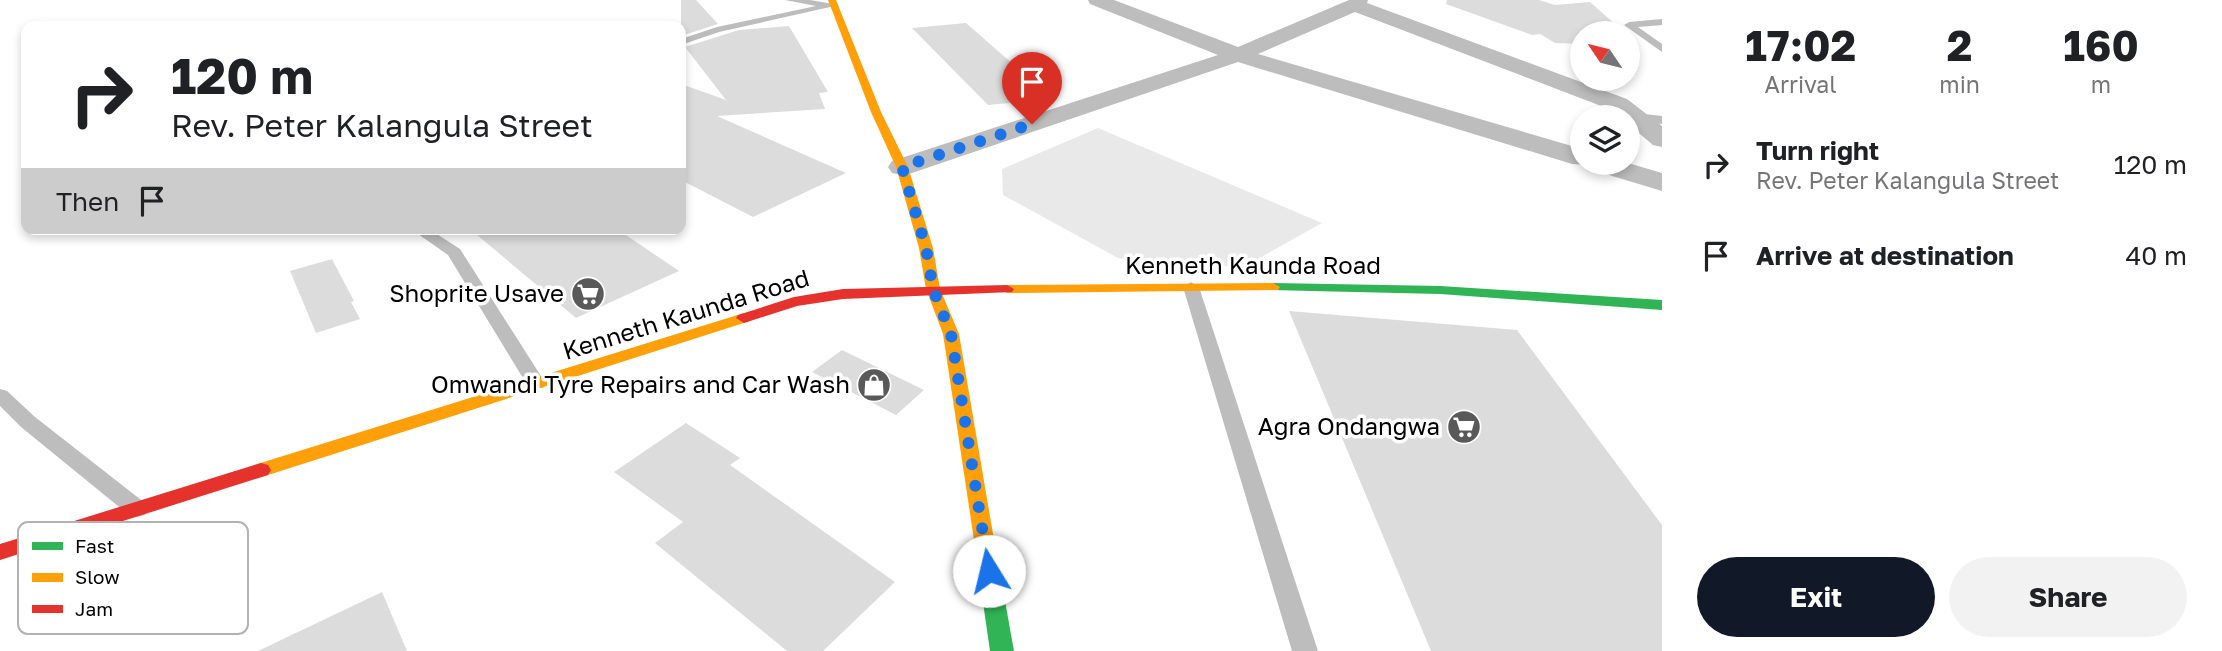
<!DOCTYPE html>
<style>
body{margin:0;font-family:"Golos Text",sans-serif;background:#f2f2f2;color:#202124;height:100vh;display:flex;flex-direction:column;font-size:26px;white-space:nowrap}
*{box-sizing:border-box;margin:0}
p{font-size:23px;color:#757577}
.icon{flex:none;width:38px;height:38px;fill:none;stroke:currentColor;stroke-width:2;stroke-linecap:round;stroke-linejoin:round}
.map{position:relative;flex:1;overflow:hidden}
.sheet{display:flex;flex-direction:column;background:#fff;width:560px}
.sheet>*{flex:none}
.guide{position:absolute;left:21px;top:21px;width:665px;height:214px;border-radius:14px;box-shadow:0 4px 10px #0003;background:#fff;color:#202124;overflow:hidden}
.needle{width:46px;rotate:305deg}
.buttons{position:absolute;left:1570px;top:21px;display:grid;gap:14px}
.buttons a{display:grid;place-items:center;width:70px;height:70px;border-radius:50%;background:#fff;box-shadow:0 4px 10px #0003;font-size:35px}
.pin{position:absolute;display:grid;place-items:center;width:60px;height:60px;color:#fff;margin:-72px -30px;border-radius:50% 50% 50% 0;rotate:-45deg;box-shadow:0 0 7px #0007}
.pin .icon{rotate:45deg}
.me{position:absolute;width:77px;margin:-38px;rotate:351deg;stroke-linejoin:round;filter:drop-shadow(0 0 5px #0008)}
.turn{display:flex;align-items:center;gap:24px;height:147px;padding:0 35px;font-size:32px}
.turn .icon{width:91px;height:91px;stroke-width:2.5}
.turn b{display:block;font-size:49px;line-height:60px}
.then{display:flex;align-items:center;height:66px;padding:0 35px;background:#0003;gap:14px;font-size:26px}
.eta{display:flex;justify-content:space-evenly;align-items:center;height:119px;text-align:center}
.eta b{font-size:42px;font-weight:700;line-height:49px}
.action{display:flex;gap:14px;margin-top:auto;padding:14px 35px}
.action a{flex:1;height:80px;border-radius:42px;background:#111827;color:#fff;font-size:28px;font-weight:700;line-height:80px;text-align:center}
.action a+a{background:#f2f2f2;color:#202124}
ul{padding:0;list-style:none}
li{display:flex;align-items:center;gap:21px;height:91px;padding:0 35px}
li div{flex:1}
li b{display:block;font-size:26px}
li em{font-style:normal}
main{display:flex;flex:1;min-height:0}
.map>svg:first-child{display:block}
</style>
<main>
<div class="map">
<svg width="1662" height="651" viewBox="0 0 1662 651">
<rect width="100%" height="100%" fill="#fff"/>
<path fill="#e9e9e9" d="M 1098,128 L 1322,223 L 1247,265 L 1184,268 L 1118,258 L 1003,195 L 1002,169 Z"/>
<path fill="#dcdcdc" d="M 681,0 L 696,0 L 718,24 L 681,36 Z
M 1447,0 L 1539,0 L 1555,5 L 1590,2 L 1625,33 L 1582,33 L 1582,44 L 1555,43 L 1540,34 L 1532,35 L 1446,4 Z
M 966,23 L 1053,99 L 988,105 L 912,28 Z
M 789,26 L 828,92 L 819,93 L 825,109 L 717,116 L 846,173 L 753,217 L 681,180 L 681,84 L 726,100 L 685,47 L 739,30 Z
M 470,229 L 617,229 L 679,271 L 576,318 Z
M 332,259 L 354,301 L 351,302 L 360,319 L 316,333 L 290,271 Z
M 1289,311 L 1517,330 L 1662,525 L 1662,651 L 1431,651 Z
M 842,350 L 924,390 L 896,415 L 812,372 Z
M 686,423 L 740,458 L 730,465 L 895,582 L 823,651 L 787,651 L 655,543 L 683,522 L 614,472 Z
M 382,592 L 407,651 L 258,651 Z"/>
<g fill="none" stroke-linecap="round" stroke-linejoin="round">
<path fill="#bdbdbd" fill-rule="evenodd" d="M 785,0 L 810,0 L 839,5 L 719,32 L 681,45 L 681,39 L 717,27 L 816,6 Z
M 1662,19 L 1662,25 L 1638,27 L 1662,44 L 1662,52 L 1624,25 L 1629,22 Z
M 1635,113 L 1662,116 L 1662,124 L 1631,120 L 1629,117 Z
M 411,229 L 429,229 L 460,249 L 546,384 L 543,388 L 529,388 L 448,255 Z
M 1191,282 L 1199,287 L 1318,651 L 1292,651 L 1183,287 Z
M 0,389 L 7,391 L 35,417 L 145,503 L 148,509 L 145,515 L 137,517 L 129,515 L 21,427 L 0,406 Z"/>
<path fill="#bdbdbd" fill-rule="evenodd" d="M 1088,0 L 1114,0 L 1238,47 L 1349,0 L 1368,0 L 1367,3 L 1627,99 L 1662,126 L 1662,147 L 1653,145 L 1628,124 L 1628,117 L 1619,117 L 1609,109 L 1355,12 L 1258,54 L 1582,149 L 1582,163 L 1628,163 L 1662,173 L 1662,191 L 1589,169 L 1587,165 L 1572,164 L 1238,62 L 912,173 L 902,175 L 892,173 L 888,167 L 892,161 L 1218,55 L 1090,4 Z"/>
<path fill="#30b455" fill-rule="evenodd" d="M 1273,283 L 1440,286 L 1662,300 L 1662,310 L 1440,294 L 1268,290 L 1266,287 Z
M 984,532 L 991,534 L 994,540 L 1014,651 L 990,651 L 974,540 L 977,534 Z"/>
<path fill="#ff9f0a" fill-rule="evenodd" d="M 828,0 L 836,0 L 881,112 L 908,167 L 933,248 L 940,289 L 959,334 L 994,540 L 991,546 L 984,548 L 977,546 L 974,540 L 943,334 L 926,289 L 919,248 L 896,167 L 871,112 Z
M 1273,283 L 1280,287 L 1278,290 L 1007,293 L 1000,289 L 1007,285 Z
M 744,313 L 750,315 L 752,318 L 750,321 L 268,475 L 261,477 L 254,475 L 251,470 L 254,465 Z"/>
<path fill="#e5322d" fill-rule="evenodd" d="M 1007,285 L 1014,289 L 1012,292 L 843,299 L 797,306 L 744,323 L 736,318 L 738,315 L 794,297 L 843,289 Z
M 261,463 L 268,465 L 271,470 L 268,475 L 0,560 L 0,544 Z"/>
</g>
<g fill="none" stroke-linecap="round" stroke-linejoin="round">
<path stroke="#1a73e8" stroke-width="12" stroke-dasharray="0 21.6" d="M 989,571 L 951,334 L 933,289 L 926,248 L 902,167 L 1032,124"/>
</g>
<defs>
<g id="supermarket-disc" transform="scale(1.75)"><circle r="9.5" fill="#595959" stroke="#fff"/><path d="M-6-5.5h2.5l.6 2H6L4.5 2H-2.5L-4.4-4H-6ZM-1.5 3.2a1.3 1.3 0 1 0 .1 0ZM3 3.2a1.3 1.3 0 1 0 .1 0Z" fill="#fff"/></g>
<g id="shop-disc" transform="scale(1.75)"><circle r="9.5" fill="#595959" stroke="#fff"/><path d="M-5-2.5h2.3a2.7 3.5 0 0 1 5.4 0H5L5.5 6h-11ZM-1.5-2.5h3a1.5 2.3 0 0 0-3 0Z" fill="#fff"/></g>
</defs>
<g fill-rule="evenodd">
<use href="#supermarket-disc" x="588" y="294"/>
<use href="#shop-disc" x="874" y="385"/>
<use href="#supermarket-disc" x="1464" y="427"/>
</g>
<g text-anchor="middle" stroke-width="7" stroke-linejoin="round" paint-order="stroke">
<g font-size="24" fill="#000" stroke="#fff">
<text x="1253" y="274">Kenneth Kaunda Road</text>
<text transform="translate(686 315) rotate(-17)" y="8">Kenneth Kaunda Road</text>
</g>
<g font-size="24" fill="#000" stroke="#fff" text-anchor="end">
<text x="564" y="302">Shoprite Usave</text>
<text x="850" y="393">Omwandi Tyre Repairs and Car Wash</text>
<text x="1440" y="435">Agra Ondangwa</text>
</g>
</g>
<rect x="18" y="522" width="230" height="112" rx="10" fill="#fff" stroke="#b2b2b2" stroke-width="2"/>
<rect x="32" y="542" width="31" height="8" fill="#30b455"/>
<rect x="32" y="573" width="31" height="9" fill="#ff9f0a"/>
<rect x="32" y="605" width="31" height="8" fill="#e5322d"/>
<g font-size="19" fill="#000">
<text x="75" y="553">Fast</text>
<text x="75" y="584">Slow</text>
<text x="75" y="616">Jam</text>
</g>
</svg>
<div class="buttons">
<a><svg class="needle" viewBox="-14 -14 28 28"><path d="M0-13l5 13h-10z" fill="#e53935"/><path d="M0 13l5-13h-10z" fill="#757577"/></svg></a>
<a><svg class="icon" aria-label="layers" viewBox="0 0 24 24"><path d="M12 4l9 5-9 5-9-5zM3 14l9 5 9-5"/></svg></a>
</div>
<div class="pin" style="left:1032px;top:124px;background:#d93025"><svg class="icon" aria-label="arrive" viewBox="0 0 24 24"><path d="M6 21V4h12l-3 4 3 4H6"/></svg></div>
<svg class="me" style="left:989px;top:571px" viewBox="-20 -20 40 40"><circle r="19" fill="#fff"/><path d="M0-13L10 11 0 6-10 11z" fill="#1a73e8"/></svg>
<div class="guide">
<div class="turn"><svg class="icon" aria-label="right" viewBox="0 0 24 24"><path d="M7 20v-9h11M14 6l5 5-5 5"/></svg><div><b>120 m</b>Rev. Peter Kalangula Street</div></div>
<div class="then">Then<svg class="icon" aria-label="arrive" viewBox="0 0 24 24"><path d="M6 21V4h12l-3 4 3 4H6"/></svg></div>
</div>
</div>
<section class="sheet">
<div class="eta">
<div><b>17:02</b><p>Arrival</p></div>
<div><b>2</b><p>min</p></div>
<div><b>160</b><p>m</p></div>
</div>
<ul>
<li><svg class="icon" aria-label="right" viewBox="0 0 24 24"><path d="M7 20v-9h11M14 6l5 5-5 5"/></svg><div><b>Turn right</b><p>Rev. Peter Kalangula Street</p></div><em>120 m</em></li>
<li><svg class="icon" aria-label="arrive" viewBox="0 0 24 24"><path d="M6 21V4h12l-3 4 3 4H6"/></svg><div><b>Arrive at destination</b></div><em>40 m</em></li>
</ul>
<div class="action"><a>Exit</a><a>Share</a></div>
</section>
</main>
